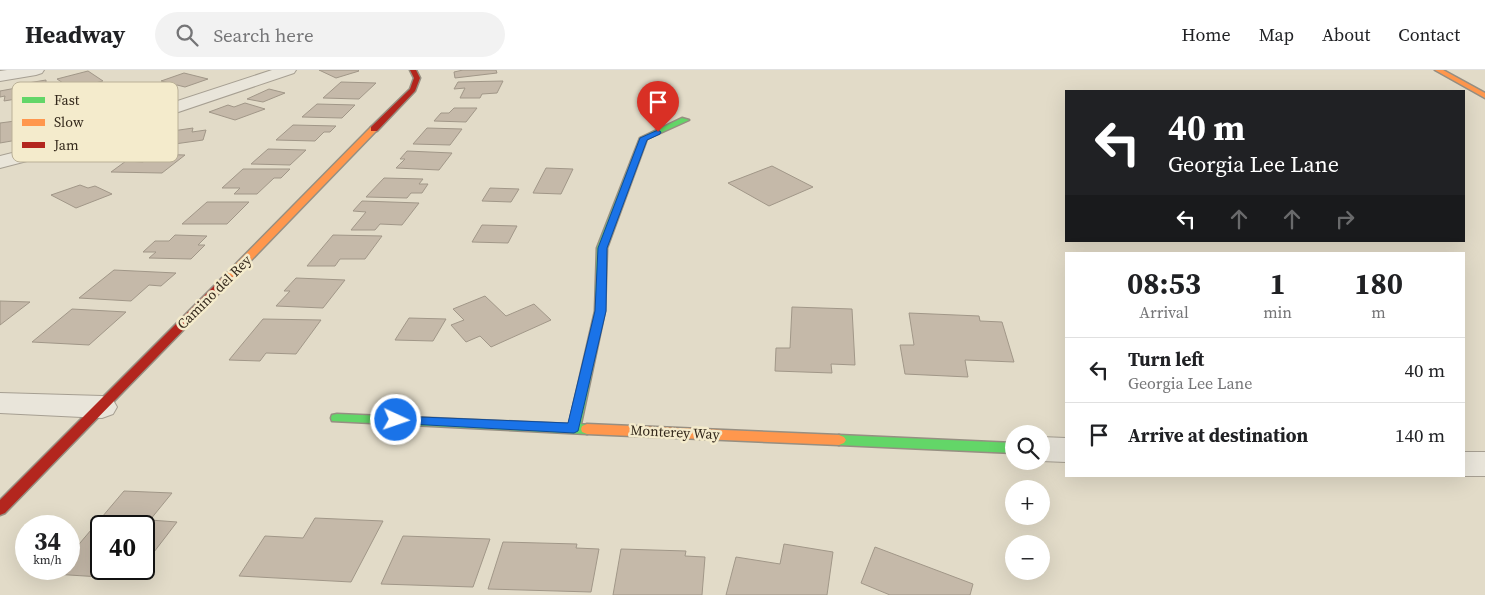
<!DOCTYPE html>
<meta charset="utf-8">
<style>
body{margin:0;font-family:"Source Serif 4",serif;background:#f2f2f2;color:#202124;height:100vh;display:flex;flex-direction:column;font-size:19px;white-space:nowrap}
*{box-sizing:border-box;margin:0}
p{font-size:16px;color:#757577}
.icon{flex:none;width:28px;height:28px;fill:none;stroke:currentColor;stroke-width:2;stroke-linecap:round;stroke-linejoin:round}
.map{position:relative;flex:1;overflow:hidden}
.drawer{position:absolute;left:1065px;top:182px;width:400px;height:225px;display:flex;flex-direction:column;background:#fff;border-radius:0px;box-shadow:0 5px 20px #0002}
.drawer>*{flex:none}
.guide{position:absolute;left:1065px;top:20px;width:400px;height:152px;border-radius:0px;box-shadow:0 5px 20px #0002;background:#202124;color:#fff;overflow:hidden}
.buttons{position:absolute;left:1005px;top:355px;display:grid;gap:10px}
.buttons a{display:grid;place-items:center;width:45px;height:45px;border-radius:50%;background:#fff;box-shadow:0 5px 20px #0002;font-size:25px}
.speed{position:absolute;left:15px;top:445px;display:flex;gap:10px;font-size:25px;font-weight:700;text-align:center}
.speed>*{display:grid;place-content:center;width:65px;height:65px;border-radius:50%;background:#fff;box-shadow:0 5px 20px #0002;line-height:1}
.speed small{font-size:12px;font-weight:400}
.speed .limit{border:2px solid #111;border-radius:8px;background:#fff;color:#111}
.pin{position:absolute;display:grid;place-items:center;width:42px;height:42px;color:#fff;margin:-51px -21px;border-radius:50% 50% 50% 0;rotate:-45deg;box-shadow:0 0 5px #0007}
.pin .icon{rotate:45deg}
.me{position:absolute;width:55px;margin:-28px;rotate:93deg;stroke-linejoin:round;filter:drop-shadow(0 0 4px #0008)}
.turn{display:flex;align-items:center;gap:18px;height:105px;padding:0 20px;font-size:22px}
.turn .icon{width:65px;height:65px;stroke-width:2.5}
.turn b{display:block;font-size:35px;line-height:42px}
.lanes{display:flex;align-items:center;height:48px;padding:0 20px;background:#0003;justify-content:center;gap:25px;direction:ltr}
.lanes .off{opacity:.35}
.eta{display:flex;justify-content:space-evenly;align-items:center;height:85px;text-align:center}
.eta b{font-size:30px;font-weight:700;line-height:35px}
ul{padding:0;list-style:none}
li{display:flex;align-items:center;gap:15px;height:65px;padding:0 20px;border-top:1px solid #e0e0e0}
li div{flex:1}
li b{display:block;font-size:19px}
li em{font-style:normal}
header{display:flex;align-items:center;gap:30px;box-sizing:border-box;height:70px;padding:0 25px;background:#fff;border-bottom:1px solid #e0e0e0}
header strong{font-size:24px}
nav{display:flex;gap:28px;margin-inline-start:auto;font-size:18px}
.search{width:350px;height:45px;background:#f2f2f2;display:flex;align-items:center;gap:12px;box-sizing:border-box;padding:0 18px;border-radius:28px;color:#757577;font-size:19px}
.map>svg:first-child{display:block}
</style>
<header>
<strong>Headway</strong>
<div class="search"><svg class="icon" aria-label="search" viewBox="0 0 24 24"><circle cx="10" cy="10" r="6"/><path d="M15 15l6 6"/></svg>Search here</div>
<nav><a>Home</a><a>Map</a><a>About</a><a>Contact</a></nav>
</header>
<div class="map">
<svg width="1485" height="525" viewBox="0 0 1485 525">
<rect width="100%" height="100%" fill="#e2dbc8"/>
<path fill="#c5b9a9" stroke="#a19788" d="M 319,0 L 358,0 L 359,1 L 336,8 Z
M 463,0 L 496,0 L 497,3 L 455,8 L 454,2 Z
M 88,1 L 103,11 L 72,19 L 57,9 Z
M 184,3 L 208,9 L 185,17 L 161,11 Z
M 46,10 L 46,24 L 4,31 L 5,26 L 0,27 L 0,21 L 27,16 L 28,13 Z
M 503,11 L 497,23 L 482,24 L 480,28 L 460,28 L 465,18 L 454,19 L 458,12 Z
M 341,12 L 376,13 L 359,29 L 323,28 Z
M 269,19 L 285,23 L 263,32 L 247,29 Z
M 245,33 L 265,39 L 235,50 L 209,42 L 228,35 L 234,37 Z
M 317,34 L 355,35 L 342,48 L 302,47 Z
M 454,38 L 477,38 L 466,52 L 434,51 L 441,43 L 449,43 Z
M 23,50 L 21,54 L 36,52 L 29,68 L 0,73 L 0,53 Z
M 293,55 L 336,56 L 330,62 L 324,62 L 315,71 L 276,70 Z
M 193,58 L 192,62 L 206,60 L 203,70 L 139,79 L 145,65 Z
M 427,58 L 462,59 L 450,75 L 413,74 Z
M 268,79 L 306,80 L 290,95 L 251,94 Z
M 407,81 L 452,83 L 439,100 L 396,98 L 405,89 L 400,89 Z
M 153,84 L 185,85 L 162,103 L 111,102 L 126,91 L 143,92 Z
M 772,96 L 813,117 L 769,136 L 728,113 Z
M 546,98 L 573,99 L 561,124 L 533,123 Z
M 243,99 L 290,99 L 281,108 L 274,108 L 257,124 L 234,124 L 240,118 L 222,118 Z
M 384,108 L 423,109 L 419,114 L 428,114 L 422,123 L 411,123 L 407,128 L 366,127 Z
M 80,115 L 88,118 L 95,116 L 112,124 L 76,138 L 51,125 Z
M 490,118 L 519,119 L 511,132 L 482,131 Z
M 362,131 L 419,133 L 402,155 L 380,154 L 375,160 L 351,160 L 366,142 L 353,141 Z
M 207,132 L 249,132 L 227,154 L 182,154 Z
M 482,155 L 517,156 L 508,173 L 472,172 Z
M 175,165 L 207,166 L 198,175 L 205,175 L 191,189 L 149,188 L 156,182 L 143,182 L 155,171 L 169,171 Z
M 333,165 L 382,166 L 365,189 L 340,189 L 335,196 L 307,196 Z
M 114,200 L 176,203 L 161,216 L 149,215 L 131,231 L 79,228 Z
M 296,208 L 345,210 L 323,238 L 276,236 L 290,221 L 284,221 Z
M 485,226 L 506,246 L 534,234 L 551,250 L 491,277 L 480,266 L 466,272 L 451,255 L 464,250 L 453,239 Z
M 0,231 L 30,232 L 0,255 Z
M 792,237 L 852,239 L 855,295 L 831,294 L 832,303 L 775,301 L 776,278 L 790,278 Z
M 72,239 L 126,242 L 89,275 L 32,272 Z
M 909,243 L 979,246 L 980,251 L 1002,252 L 1014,292 L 965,290 L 968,307 L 905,304 L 900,275 L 914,275 Z
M 409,248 L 446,249 L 433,271 L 395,270 Z
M 263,249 L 321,250 L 296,284 L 266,283 L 260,291 L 229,290 Z
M 124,421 L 172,423 L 150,450 L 177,452 L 144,495 L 144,456 L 101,456 L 101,499 L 141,499 L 133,509 L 53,504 L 58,499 L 69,499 L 69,486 Z
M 315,448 L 383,451 L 351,512 L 239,506 L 265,466 L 303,468 Z
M 403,466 L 490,469 L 473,517 L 381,514 Z
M 503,472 L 577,474 L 576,478 L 599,479 L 591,522 L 488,519 Z
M 784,474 L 833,482 L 827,525 L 726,525 L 736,487 L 780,494 Z
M 875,477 L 973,514 L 970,525 L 890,525 L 861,513 Z
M 621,479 L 686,481 L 685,486 L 705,487 L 702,525 L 613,525 Z"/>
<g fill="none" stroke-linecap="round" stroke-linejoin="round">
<g stroke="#a69f92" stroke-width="2">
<path id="street" d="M 7,0 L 44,0 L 42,3 L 36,5 L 0,11 L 0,1 Z
M 272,0 L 296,0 L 294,3 L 54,84 L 0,98 L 0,86 L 40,76 Z
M 0,323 L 102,326 L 113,330 L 117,337 L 113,344 L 102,348 L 0,343 Z
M 1041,367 L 1066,368 L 1066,392 L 1041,391 Z
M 1464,382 L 1485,382 L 1485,406 L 1464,406 Z"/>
</g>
<g stroke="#968f82" stroke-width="3">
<path id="fast" d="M 682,48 L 689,50 L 647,69 L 607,178 L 605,241 L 581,354 L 592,356 L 593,359 L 592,362 L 587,364 L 332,351 L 331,348 L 332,345 L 337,344 L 569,354 L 595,241 L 597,178 L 640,68 Z
M 839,365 L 1014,373 L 1014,383 L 839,375 L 834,373 L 832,370 L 834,367 Z"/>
</g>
<g stroke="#968f82" stroke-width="3">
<path id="slow" d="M 1435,0 L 1443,0 L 1485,23 L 1485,28 Z
M 371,57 L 378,59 L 232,210 L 224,210 L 223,208 L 224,206 Z
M 587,354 L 839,365 L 844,367 L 846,370 L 844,373 L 839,375 L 587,364 L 582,362 L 581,359 L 582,356 Z"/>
</g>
<g stroke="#968f82" stroke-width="3">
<path id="jam" d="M 410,0 L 416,0 L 420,8 L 415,21 L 377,61 L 371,61 L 371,57 L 410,19 L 414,8 Z
M 228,205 L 232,206 L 233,208 L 232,210 L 5,443 L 0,445 L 0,430 L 224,206 Z"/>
</g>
<use href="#street" fill="#e9e5da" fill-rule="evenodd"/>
<use href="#fast" fill="#63d668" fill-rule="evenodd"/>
<use href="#slow" fill="#ff974d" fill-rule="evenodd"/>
<use href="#jam" fill="#b3261e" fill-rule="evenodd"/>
</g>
<path fill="#1a73e8" stroke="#114b97" d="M 658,60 L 661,62 L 660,64 L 647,70 L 607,178 L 606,241 L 578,361 L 574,363 L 391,353 L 390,350 L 391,347 L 396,346 L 568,353 L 595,241 L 598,178 L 640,68 Z"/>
<g text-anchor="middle" stroke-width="5" stroke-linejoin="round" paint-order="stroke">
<g font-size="14" fill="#33281b" stroke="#f4ebcc">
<text transform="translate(214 222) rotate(-45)" y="5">Camino del Rey</text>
<text transform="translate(675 362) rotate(3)" y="5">Monterey Way</text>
</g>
</g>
<rect x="12" y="12" width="166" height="80" rx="8" fill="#f4ebcc" stroke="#bab097" stroke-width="1"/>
<rect x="22" y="27" width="23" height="6" fill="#63d668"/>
<rect x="22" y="49" width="23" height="7" fill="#ff974d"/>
<rect x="22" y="72" width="23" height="6" fill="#b3261e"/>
<g font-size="14" fill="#33281b">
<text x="54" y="35">Fast</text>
<text x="54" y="57">Slow</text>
<text x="54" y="80">Jam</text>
</g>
</svg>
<div class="buttons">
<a><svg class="icon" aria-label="search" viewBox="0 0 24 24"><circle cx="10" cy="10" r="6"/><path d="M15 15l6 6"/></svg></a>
<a>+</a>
<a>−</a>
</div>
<div class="speed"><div>34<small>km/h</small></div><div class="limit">40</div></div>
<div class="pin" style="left:658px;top:62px;background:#d93025"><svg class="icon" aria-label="arrive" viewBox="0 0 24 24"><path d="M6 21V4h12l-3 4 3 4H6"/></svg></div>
<svg class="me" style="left:396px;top:350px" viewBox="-20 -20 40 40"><circle r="17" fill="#1a73e8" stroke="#fff" stroke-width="3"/><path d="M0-11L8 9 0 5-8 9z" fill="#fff"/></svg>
<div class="guide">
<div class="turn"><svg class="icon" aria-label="left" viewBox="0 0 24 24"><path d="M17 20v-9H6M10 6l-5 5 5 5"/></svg><div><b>40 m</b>Georgia Lee Lane</div></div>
<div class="lanes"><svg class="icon" aria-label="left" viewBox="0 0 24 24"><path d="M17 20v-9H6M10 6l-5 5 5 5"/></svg><svg class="icon off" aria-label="ahead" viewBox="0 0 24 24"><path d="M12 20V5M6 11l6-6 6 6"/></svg><svg class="icon off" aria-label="ahead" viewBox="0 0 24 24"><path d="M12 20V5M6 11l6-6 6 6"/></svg><svg class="icon off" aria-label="right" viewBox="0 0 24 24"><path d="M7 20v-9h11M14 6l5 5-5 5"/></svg></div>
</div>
<section class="drawer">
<div class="eta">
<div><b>08:53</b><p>Arrival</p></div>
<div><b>1</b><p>min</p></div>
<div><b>180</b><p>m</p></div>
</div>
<ul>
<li><svg class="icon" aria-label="left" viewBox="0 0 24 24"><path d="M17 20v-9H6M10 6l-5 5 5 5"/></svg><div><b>Turn left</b><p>Georgia Lee Lane</p></div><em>40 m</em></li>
<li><svg class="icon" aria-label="arrive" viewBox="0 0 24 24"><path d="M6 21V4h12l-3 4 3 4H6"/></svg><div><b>Arrive at destination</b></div><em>140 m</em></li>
</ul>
</section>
</div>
